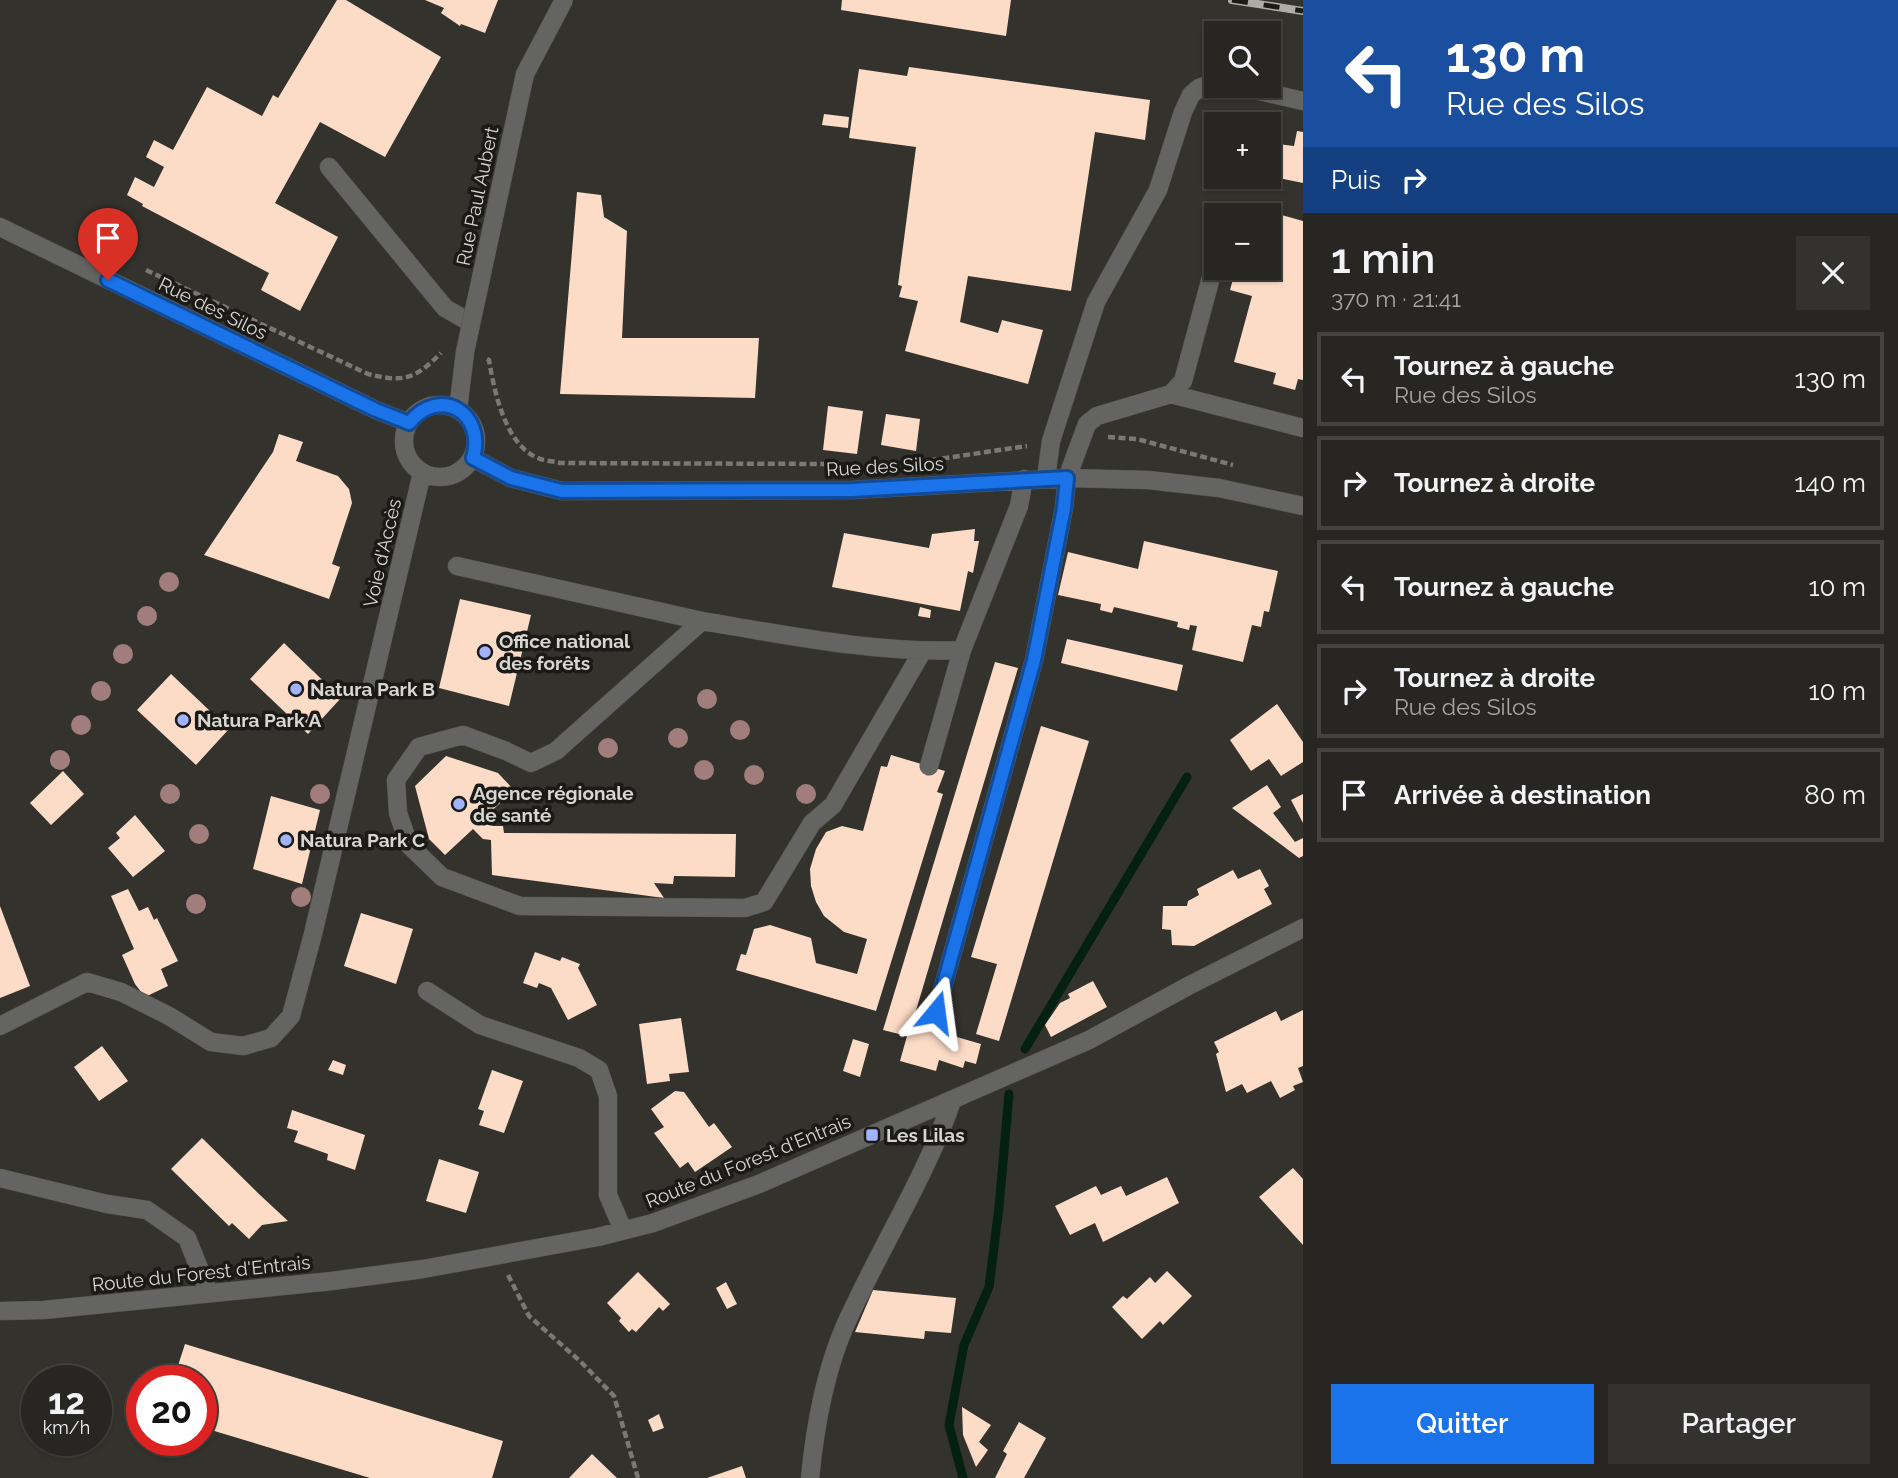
<!DOCTYPE html>
<html lang="fr">
<meta charset="utf-8">
<style>
body{margin:0;font-family:Raleway,sans-serif;background:#33322f;color:#f1f3f6;height:100vh;display:flex;flex-direction:column;font-size:26px;white-space:nowrap}
*{box-sizing:border-box;margin:0}
p{font-size:23px;color:#a4a5a5}
.icon{flex:none;width:38px;height:38px;fill:none;stroke:currentColor;stroke-width:2;stroke-linecap:round;stroke-linejoin:round}
.map{position:relative;flex:1;overflow:hidden}
.side{display:flex;flex-direction:column;background:#272622;width:595px}
.side>*{flex:none}
.top-card{background:#1a4fa0;color:#fff;overflow:hidden}
.fabs{position:absolute;left:1204px;top:21px;display:grid;gap:14px}
.fabs a{display:grid;place-items:center;width:77px;height:77px;border-radius:0px;background:#272622;box-shadow:0 2px 5px #0004,0 0 0 2px #434340;font-size:35px}
.speed{position:absolute;left:21px;top:1365px;display:flex;gap:14px;font-size:35px;font-weight:700;text-align:center}
.speed>*{display:grid;place-content:center;width:91px;height:91px;border-radius:50%;background:#272622;box-shadow:0 2px 5px #0004,0 0 0 2px #434340;line-height:1}
.speed small{font-size:18px;font-weight:400}
.speed .limit{border:10px solid #d22;background:#fff;color:#111}
.pin{position:absolute;display:grid;place-items:center;width:60px;height:60px;color:#fff;margin:-72px -30px;border-radius:50% 50% 50% 0;rotate:-45deg;box-shadow:0 0 7px #0007}
.pin .icon{rotate:45deg}
.me{position:absolute;width:77px;margin:-38px;rotate:16deg;stroke-linejoin:round;filter:drop-shadow(0 0 5px #0008)}
.turn{display:flex;align-items:center;gap:24px;height:147px;padding:0 28px;font-size:32px}
.turn .icon{width:91px;height:91px;stroke-width:2.5}
.turn b{display:block;font-size:49px;line-height:60px}
.then{display:flex;align-items:center;height:66px;padding:0 28px;background:#0003;gap:14px;font-size:26px}
.round{display:grid;place-items:center;flex:none;width:74px;height:74px;border-radius:0px;background:#33322f}
.summary{display:flex;align-items:center;justify-content:space-between;height:119px;padding:0 28px}
h1{font-size:42px;font-weight:600;line-height:52px}
.cta{display:flex;gap:14px;margin-top:auto;padding:14px 28px}
.cta a{flex:1;height:80px;border-radius:0px;background:#1a73e8;color:#fff;font-size:28px;font-weight:600;line-height:80px;text-align:center}
.cta a+a{background:#33322f;color:#f1f3f6}
ul{padding:0;list-style:none}
li{display:flex;align-items:center;gap:21px;height:94px;margin:0 14px 10px;padding:0 14px;border:4px solid #434340;border-radius:0px}
li div{flex:1}
li b{display:block;font-size:26px}
li em{font-style:normal}
main{display:flex;flex:1;min-height:0}
.map>svg:first-child{display:block}
</style>
<main>
<div class="map">
<svg width="1303" height="1478" viewBox="0 0 1303 1478">
<rect width="100%" height="100%" fill="#34322d"/>
<g fill="none" stroke-linecap="round" stroke-linejoin="round">
<path stroke="#032011" stroke-width="9" d="M 1025,1049 L 1187,777
M 963,1478 L 949,1425 L 964,1345 L 989,1287 L 999,1207 L 1009,1094"/>
</g>
<path fill="#fddcc7" d="M 337,0 L 346,0 L 441,57 L 385,157 L 320,122 L 275,203 L 338,237 L 300,311 L 261,290 L 269,273 L 142,206 L 143,204 L 127,195 L 135,177 L 154,187 L 164,167 L 146,157 L 154,140 L 173,150 L 207,87 L 262,116 L 273,95 L 278,98 Z
M 425,0 L 498,0 L 485,33 L 461,24 L 460,26 L 441,13 L 444,8 Z
M 842,0 L 1011,0 L 1006,36 L 841,10 Z
M 909,67 L 1150,100 L 1145,140 L 1095,132 L 1071,291 L 968,276 L 960,322 L 998,333 L 1002,320 L 1043,330 L 1028,384 L 905,351 L 918,301 L 899,297 L 902,286 L 898,285 L 916,147 L 849,138 L 859,69 L 907,76 Z
M 824,114 L 849,117 L 848,128 L 822,125 Z
M 1297,131 L 1303,132 L 1303,183 L 1269,176 L 1269,143 L 1294,146 Z
M 577,192 L 601,195 L 604,217 L 627,231 L 622,338 L 759,338 L 755,398 L 560,394 Z
M 1253,207 L 1303,221 L 1303,380 L 1298,379 L 1295,390 L 1273,384 L 1276,373 L 1234,362 L 1252,296 L 1230,290 L 1236,268 L 1269,268 L 1269,215 L 1251,215 Z
M 828,406 L 863,411 L 857,454 L 823,450 Z
M 886,414 L 920,419 L 916,451 L 881,445 Z
M 279,434 L 303,442 L 296,461 L 338,476 L 349,489 L 352,503 L 332,564 L 340,567 L 329,599 L 204,555 L 273,452 Z
M 975,529 L 974,541 L 979,541 L 973,573 L 968,571 L 960,611 L 832,587 L 844,533 L 929,548 L 932,534 Z
M 1144,541 L 1278,571 L 1269,612 L 1264,611 L 1261,627 L 1252,625 L 1243,662 L 1192,650 L 1197,626 L 1190,625 L 1189,630 L 1177,627 L 1178,622 L 1114,607 L 1112,613 L 1100,610 L 1101,604 L 1058,595 L 1068,552 L 1138,569 Z
M 460,599 L 531,615 L 509,706 L 439,688 Z
M 920,607 L 931,610 L 930,618 L 918,616 Z
M 1067,639 L 1183,665 L 1177,691 L 1061,663 Z
M 284,643 L 341,698 L 308,734 L 250,679 Z
M 995,662 L 1018,668 L 912,1024 L 981,1044 L 976,1064 L 965,1061 L 963,1068 L 939,1060 L 936,1071 L 900,1061 L 907,1036 L 883,1030 Z
M 171,674 L 229,729 L 196,765 L 137,710 Z
M 1277,704 L 1303,742 L 1303,762 L 1281,776 L 1269,759 L 1251,771 L 1230,740 Z
M 1041,726 L 1089,741 L 999,1041 L 976,1034 L 997,964 L 971,957 Z
M 891,755 L 945,771 L 937,792 L 943,794 L 876,1011 L 736,970 L 741,954 L 746,955 L 754,929 L 770,925 L 811,938 L 816,963 L 857,974 L 867,939 L 844,932 L 824,916 L 816,902 L 811,886 L 810,869 L 816,849 L 826,832 L 842,826 L 863,831 L 881,766 L 887,767 Z
M 446,756 L 498,773 L 514,790 L 484,818 L 493,826 L 503,826 L 504,833 L 736,834 L 735,877 L 674,876 L 673,884 L 654,883 L 664,898 L 492,875 L 491,840 L 483,839 L 473,829 L 445,855 L 429,839 L 415,786 Z
M 63,771 L 84,794 L 51,825 L 30,803 Z
M 1267,785 L 1281,807 L 1273,813 L 1295,842 L 1303,838 L 1303,856 L 1299,858 L 1232,808 Z
M 1303,794 L 1303,823 L 1291,800 Z
M 271,796 L 320,810 L 302,884 L 253,869 Z
M 135,815 L 165,851 L 133,877 L 108,848 L 120,838 L 116,833 Z
M 1260,869 L 1269,886 L 1264,889 L 1272,904 L 1194,946 L 1172,945 L 1171,930 L 1162,929 L 1163,906 L 1187,906 L 1188,901 L 1199,895 L 1197,889 L 1233,870 L 1238,879 Z
M 128,889 L 139,911 L 148,907 L 154,920 L 157,918 L 178,961 L 161,969 L 168,986 L 145,997 L 135,984 L 122,955 L 134,949 L 111,896 Z
M 0,906 L 30,986 L 0,998 Z
M 361,913 L 413,929 L 396,984 L 344,966 Z
M 535,952 L 560,961 L 562,957 L 580,964 L 578,968 L 597,1005 L 568,1020 L 551,988 L 539,983 L 537,988 L 523,983 Z
M 1093,981 L 1107,1007 L 1051,1037 L 1045,1025 L 1060,1003 L 1070,998 L 1068,994 Z
M 1303,1010 L 1303,1066 L 1298,1068 L 1303,1082 L 1293,1086 L 1295,1090 L 1280,1098 L 1271,1081 L 1247,1093 L 1242,1084 L 1226,1092 L 1216,1054 L 1219,1052 L 1214,1042 L 1276,1011 L 1281,1021 Z
M 681,1018 L 689,1072 L 669,1074 L 670,1081 L 647,1084 L 639,1024 Z
M 853,1039 L 869,1044 L 860,1077 L 843,1071 Z
M 102,1046 L 128,1081 L 99,1101 L 74,1067 Z
M 333,1060 L 346,1065 L 343,1075 L 328,1070 Z
M 492,1070 L 523,1081 L 504,1133 L 479,1125 L 484,1111 L 478,1109 Z
M 675,1091 L 684,1092 L 709,1127 L 714,1123 L 732,1147 L 695,1172 L 688,1162 L 680,1168 L 654,1133 L 664,1127 L 651,1109 Z
M 292,1110 L 365,1135 L 355,1170 L 327,1160 L 328,1154 L 294,1142 L 298,1131 L 287,1128 Z
M 202,1138 L 260,1195 L 288,1221 L 262,1225 L 249,1239 L 232,1223 L 229,1226 L 171,1169 Z
M 439,1159 L 479,1172 L 466,1213 L 426,1201 Z
M 1293,1168 L 1303,1179 L 1303,1245 L 1259,1197 Z
M 1167,1177 L 1179,1203 L 1103,1242 L 1095,1223 L 1070,1235 L 1055,1206 L 1096,1186 L 1101,1195 L 1121,1186 L 1126,1196 Z
M 1167,1271 L 1192,1296 L 1163,1325 L 1160,1321 L 1142,1339 L 1112,1307 L 1123,1296 L 1127,1299 L 1150,1277 L 1155,1283 Z
M 638,1272 L 670,1304 L 663,1311 L 659,1307 L 636,1332 L 632,1329 L 629,1332 L 619,1321 L 621,1318 L 607,1303 Z
M 726,1282 L 737,1304 L 727,1309 L 716,1288 Z
M 873,1290 L 956,1298 L 951,1333 L 925,1331 L 924,1339 L 855,1332 Z
M 185,1344 L 503,1441 L 492,1478 L 370,1478 L 201,1427 L 201,1381 L 173,1381 Z
M 962,1407 L 991,1425 L 979,1442 L 988,1450 L 976,1467 L 963,1435 Z
M 659,1414 L 664,1428 L 653,1432 L 648,1420 Z
M 1019,1422 L 1046,1438 L 1024,1478 L 995,1478 L 1007,1454 L 1003,1451 Z
M 592,1454 L 617,1478 L 569,1478 Z
M 742,1466 L 746,1478 L 707,1478 Z"/>
<g fill="none" stroke-linecap="round" stroke-linejoin="round">
<g stroke="#51504b" stroke-width="19">
<path id="minor" d="M 1237,86 L 1303,101
M 329,167 L 445,308 L 471,323
M 0,227 L 376,410 L 409,423
M 1171,394 L 1183,381 L 1216,259
M404 441a36 36 0 1 1 72 0a36 36 0 1 1-72 0Z
M 473,458 L 511,478 L 562,491 L 852,490 L 1067,478 L 1148,480 L 1219,488 L 1303,506
M 1046,478 L 1051,441 L 1096,302 L 1158,190 L 1183,112 L 1191,95 L 1199,88 L 1216,82
M 457,566 L 702,621
M 922,652 L 833,805 L 812,823 L 764,902 L 745,908 L 520,906 L 442,877 L 409,845 L 398,813 L 396,780 L 419,747 L 463,735 L 506,751 L 531,763 L 556,751 L 702,621 C 786,635 878,654 962,650 L 1019,506 L 1024,479
M 929,766 L 962,650
M 427,991 L 480,1025 L 579,1058 L 599,1070 L 608,1096 L 608,1195 L 623,1230
M 936,1012 L 1034,660 L 1064,508 L 1067,478 L 1087,424 L 1097,416 L 1171,394 L 1303,428
M 0,1026 L 87,982 L 121,992 L 169,1016 L 211,1042 L 243,1046 L 271,1038 L 291,1016 L 313,934 L 422,473
M 0,1178 L 107,1204 L 147,1210 L 187,1238 L 209,1293
M 0,1311 L 44,1310 L 332,1281 L 423,1269 L 598,1237 L 653,1223 L 759,1184 L 1089,1040 L 1190,985 L 1303,928
M 810,1478 C 815,1427 824,1375 844,1328 C 878,1251 924,1181 952,1101"/>
</g>
<path stroke="#797873" stroke-width="4.5" stroke-dasharray="7 3.5" stroke-linecap="butt" d="M 146,270 L 368,374 C 404,383 415,379 441,353
M 487,359 L 489,360 C 494,390 505,445 538,458 C 544,461 553,461 560,463 L 833,464
M 1108,437 L 1137,439 L 1233,465
M 932,460 L 1027,446
M 508,1275 L 529,1316 L 581,1362 L 614,1396 L 638,1478"/>
<use href="#minor" stroke="#646562" stroke-width="18"/>
<g stroke="#adaca7" stroke-width="8">
<path id="rail" d="M 1232,0 L 1303,11"/>
</g>
<use href="#rail" stroke="#1b1a17" stroke-width="5" stroke-dasharray="16" stroke-linecap="butt"/>
<g stroke="#51504b" stroke-width="19" stroke-linecap="butt">
<path id="minor-bridge" d="M 458,410 L 465,352 L 525,74 L 564,0"/>
</g>
<use href="#minor-bridge" stroke="#646562" stroke-width="18"/>
</g>
<g fill="#a17e7c">
<circle cx="169" cy="582" r="10"/>
<circle cx="147" cy="616" r="10"/>
<circle cx="123" cy="654" r="10"/>
<circle cx="101" cy="691" r="10"/>
<circle cx="707" cy="699" r="10"/>
<circle cx="81" cy="725" r="10"/>
<circle cx="740" cy="730" r="10"/>
<circle cx="678" cy="738" r="10"/>
<circle cx="608" cy="748" r="10"/>
<circle cx="60" cy="760" r="10"/>
<circle cx="704" cy="770" r="10"/>
<circle cx="754" cy="775" r="10"/>
<circle cx="170" cy="794" r="10"/>
<circle cx="320" cy="794" r="10"/>
<circle cx="806" cy="794" r="10"/>
<circle cx="199" cy="834" r="10"/>
<circle cx="301" cy="897" r="10"/>
<circle cx="196" cy="904" r="10"/>
</g>
<g fill="none" stroke-linecap="round" stroke-linejoin="round">
<g stroke="#114b97" stroke-width="18">
<path id="route" d="M 108,280 L 376,410 L 409,423 C 440,385 486,413 473,458 L 511,478 L 562,491 L 852,490 L 1067,478 L 1064,508 L 1034,660 L 936,1012"/>
</g>
<use href="#route" stroke="#1a73e8" stroke-width="12"/>
</g>
<g fill="#a1b3fd" stroke="#1b1a17" stroke-width="2.5">
<circle cx="485" cy="652" r="7"/>
<circle cx="296" cy="689" r="7"/>
<circle cx="183" cy="720" r="7"/>
<circle cx="459" cy="804" r="7"/>
<circle cx="286" cy="840" r="7"/>
<rect x="865" y="1128" width="14" height="14" rx="3.5"/>
</g>
<g text-anchor="middle" stroke-width="7" stroke-linejoin="round" paint-order="stroke">
<g font-size="19" fill="#d7d6d2" stroke="#1b1a17">
<text transform="translate(477 196) rotate(-78)" y="7">Rue Paul Aubert</text>
<text transform="translate(213 308) rotate(26)" y="7">Rue des Silos</text>
<text transform="translate(885 466) rotate(-3)" y="7">Rue des Silos</text>
<text transform="translate(382 553) rotate(-77)" y="7">Voie d'Accès</text>
<text transform="translate(748 1161) rotate(-22)" y="7">Route du Forest d'Entrais</text>
<text transform="translate(201 1273) rotate(-6)" y="7">Route du Forest d'Entrais</text>
</g>
<g font-size="19" font-weight="bold" fill="#d7d6d2" stroke="#1b1a17" text-anchor="start">
<text x="499" y="648">Office national<tspan x="499" dy="22">des forêts</tspan></text>
<text x="310" y="696">Natura Park B</text>
<text x="197" y="727">Natura Park A</text>
<text x="473" y="800">Agence régionale<tspan x="473" dy="22">de santé</tspan></text>
<text x="300" y="847">Natura Park C</text>
<text x="886" y="1142">Les Lilas</text>
</g>
</g>
</svg>
<div class="fabs">
<a><svg class="icon" aria-label="search" viewBox="0 0 24 24"><circle cx="10" cy="10" r="6"/><path d="M15 15l6 6"/></svg></a>
<a>+</a>
<a>−</a>
</div>
<div class="speed"><div>12<small>km/h</small></div><div class="limit">20</div></div>
<div class="pin" style="left:108px;top:280px;background:#d93025"><svg class="icon" aria-label="arrive" viewBox="0 0 24 24"><path d="M6 21V4h12l-3 4 3 4H6"/></svg></div>
<svg class="me" style="left:936px;top:1012px" viewBox="-20 -20 40 40"><path d="M0-17L14 15 0 8-14 15z" fill="#1a73e8" stroke="#fff" stroke-width="4"/></svg>
</div>
<section class="side">
<div class="top-card">
<div class="turn"><svg class="icon" aria-label="left" viewBox="0 0 24 24"><path d="M17 20v-9H6M10 6l-5 5 5 5"/></svg><div><b>130 m</b>Rue des Silos</div></div>
<div class="then">Puis<svg class="icon" aria-label="right" viewBox="0 0 24 24"><path d="M7 20v-9h11M14 6l5 5-5 5"/></svg></div>
</div>
<div class="summary"><div><h1>1 min</h1><p>370 m · 21:41</p></div><a class="round"><svg class="icon" aria-label="close" viewBox="0 0 24 24"><path d="M6 6l12 12M18 6L6 18"/></svg></a></div>
<ul>
<li><svg class="icon" aria-label="left" viewBox="0 0 24 24"><path d="M17 20v-9H6M10 6l-5 5 5 5"/></svg><div><b>Tournez à gauche</b><p>Rue des Silos</p></div><em>130 m</em></li>
<li><svg class="icon" aria-label="right" viewBox="0 0 24 24"><path d="M7 20v-9h11M14 6l5 5-5 5"/></svg><div><b>Tournez à droite</b></div><em>140 m</em></li>
<li><svg class="icon" aria-label="left" viewBox="0 0 24 24"><path d="M17 20v-9H6M10 6l-5 5 5 5"/></svg><div><b>Tournez à gauche</b></div><em>10 m</em></li>
<li><svg class="icon" aria-label="right" viewBox="0 0 24 24"><path d="M7 20v-9h11M14 6l5 5-5 5"/></svg><div><b>Tournez à droite</b><p>Rue des Silos</p></div><em>10 m</em></li>
<li><svg class="icon" aria-label="arrive" viewBox="0 0 24 24"><path d="M6 21V4h12l-3 4 3 4H6"/></svg><div><b>Arrivée à destination</b></div><em>80 m</em></li>
</ul>
<div class="cta"><a>Quitter</a><a>Partager</a></div>
</section>
</main>
